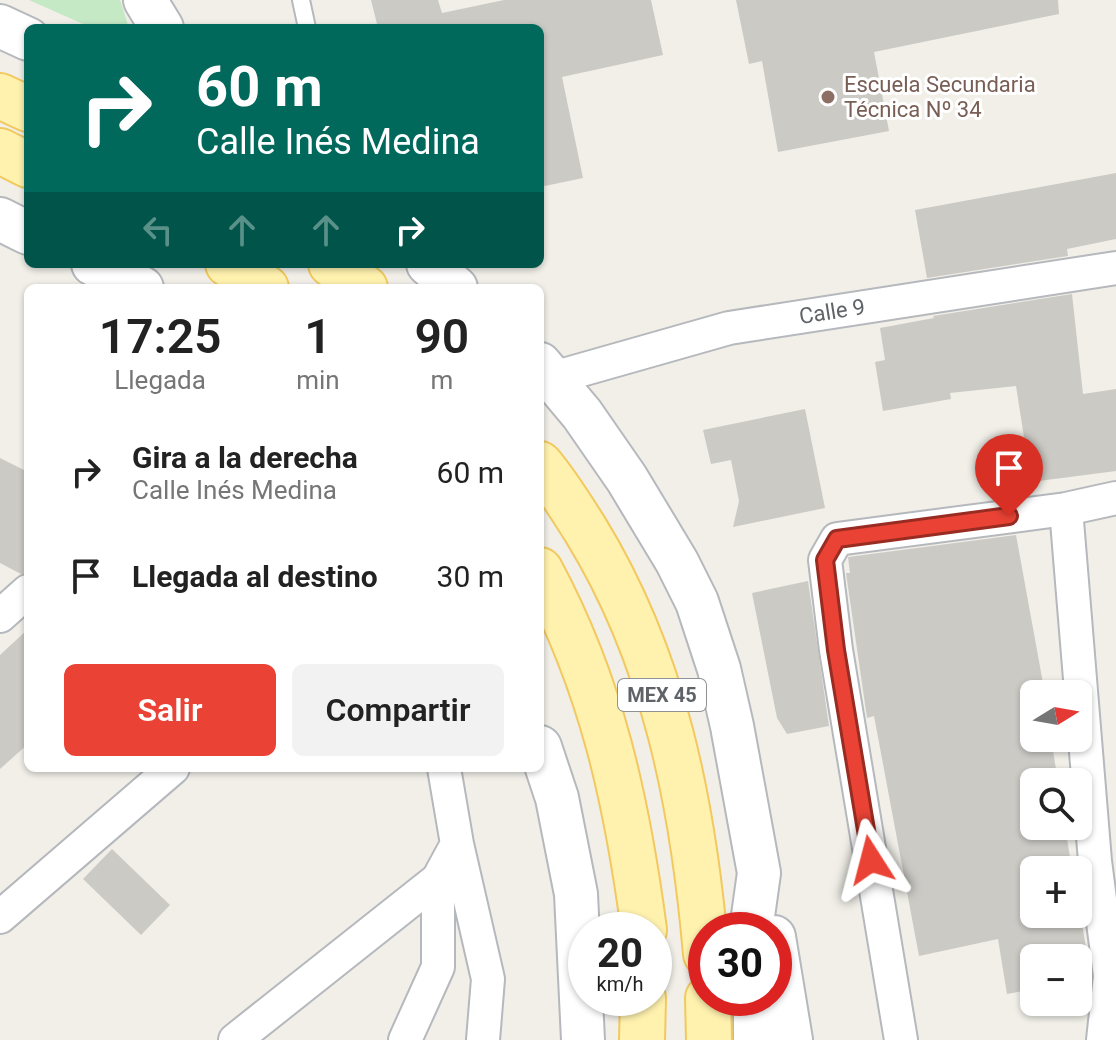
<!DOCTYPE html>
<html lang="es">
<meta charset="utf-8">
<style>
body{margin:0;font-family:Roboto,sans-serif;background:#f2f2f2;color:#222;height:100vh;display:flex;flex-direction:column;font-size:30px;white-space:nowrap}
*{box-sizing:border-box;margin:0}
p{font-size:26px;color:#767676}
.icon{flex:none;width:44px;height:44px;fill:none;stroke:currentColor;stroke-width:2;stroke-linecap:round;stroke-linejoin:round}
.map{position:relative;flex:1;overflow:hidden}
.drawer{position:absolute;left:24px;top:284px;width:520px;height:488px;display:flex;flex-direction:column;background:#fff;border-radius:12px;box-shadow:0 2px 6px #0004}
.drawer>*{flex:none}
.hud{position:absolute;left:24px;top:24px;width:520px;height:244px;border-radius:12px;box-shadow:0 2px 6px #0004;background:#00695c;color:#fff;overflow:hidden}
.needle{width:52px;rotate:79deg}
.controls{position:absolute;left:1020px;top:680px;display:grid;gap:16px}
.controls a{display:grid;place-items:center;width:72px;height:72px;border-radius:12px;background:#fff;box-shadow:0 2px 6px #0004;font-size:40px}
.speed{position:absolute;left:568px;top:912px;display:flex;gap:16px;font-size:40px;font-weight:700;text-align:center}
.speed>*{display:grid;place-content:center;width:104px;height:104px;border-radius:50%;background:#fff;box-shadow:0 2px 6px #0004;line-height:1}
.speed small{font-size:20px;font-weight:400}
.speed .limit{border:12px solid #d22;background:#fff;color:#111}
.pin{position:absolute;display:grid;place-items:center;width:68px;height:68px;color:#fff;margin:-82px -34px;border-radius:50% 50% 50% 0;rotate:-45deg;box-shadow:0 0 8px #0007}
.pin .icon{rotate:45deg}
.me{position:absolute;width:88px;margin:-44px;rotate:351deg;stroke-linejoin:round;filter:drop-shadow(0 0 6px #0008)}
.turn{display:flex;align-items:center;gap:28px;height:168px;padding:0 40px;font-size:36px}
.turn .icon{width:104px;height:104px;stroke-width:2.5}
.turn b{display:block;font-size:56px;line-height:68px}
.lanes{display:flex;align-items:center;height:76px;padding:0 40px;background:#0003;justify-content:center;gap:40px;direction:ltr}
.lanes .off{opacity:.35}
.eta{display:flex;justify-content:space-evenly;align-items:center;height:136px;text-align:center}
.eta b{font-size:48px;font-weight:600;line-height:56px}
.action{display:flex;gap:16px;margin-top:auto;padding:16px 40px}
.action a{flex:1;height:92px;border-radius:12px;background:#ea4335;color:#fff;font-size:32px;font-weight:600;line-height:92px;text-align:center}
.action a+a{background:#f2f2f2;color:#222}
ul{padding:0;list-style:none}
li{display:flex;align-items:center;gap:24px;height:104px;padding:0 40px}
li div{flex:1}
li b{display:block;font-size:30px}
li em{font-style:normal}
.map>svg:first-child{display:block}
</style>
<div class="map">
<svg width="1116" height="1040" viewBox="0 0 1116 1040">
<rect width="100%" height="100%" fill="#f1efe8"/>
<path fill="#c5e8c5" d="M 29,0 L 120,0 L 129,28 L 92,28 Z"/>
<path fill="#cccac5" d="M 371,0 L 438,0 L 442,13 L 504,0 L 651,0 L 663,55 L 562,77 L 583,178 L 540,187 L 540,28 L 378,28 Z
M 736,0 L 1058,0 L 1059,14 L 874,52 L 889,131 L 778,152 L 762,61 L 749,64 Z
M 1116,173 L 1116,239 L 1067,249 L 1068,256 L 927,278 L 915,210 Z
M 1072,294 L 1083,394 L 1116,389 L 1116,471 L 1031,482 L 1016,386 L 950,393 L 951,399 L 883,411 L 875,362 L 885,360 L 880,328 L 934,318 L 933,316 Z
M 805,409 L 825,508 L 733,527 L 739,501 L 731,460 L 711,464 L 703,430 Z
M 0,458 L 28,472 L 28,573 L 21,574 L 0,563 Z
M 1016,535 L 1045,694 L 1034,694 L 1034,738 L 1051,738 L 1058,782 L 1034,782 L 1034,826 L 1065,826 L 1072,870 L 1034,870 L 1034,914 L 1078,914 L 1078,901 L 1091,976 L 1090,980 L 1078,982 L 1078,958 L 1034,958 L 1034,989 L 1007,994 L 998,939 L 919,956 L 874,716 L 867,718 L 846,573 L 850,573 L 848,557 Z
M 808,581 L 829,726 L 787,734 L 777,718 L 752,593 Z
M 28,629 L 28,744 L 0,769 L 0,655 Z
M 112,849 L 170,905 L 141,935 L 83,879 Z"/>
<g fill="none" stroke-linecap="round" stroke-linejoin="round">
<g stroke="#b5b8bc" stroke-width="20">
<path id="service" d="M 301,0 L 307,28"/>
</g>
<g stroke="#b5b8bc" stroke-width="36">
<path id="minor" d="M 553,378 L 729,328 L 1116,268
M 1066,509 L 1095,861 L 1110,976 L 1103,1040
M 0,616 L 28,591
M 457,844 L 488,979 L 483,1040
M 0,917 L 173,768
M 235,1040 L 438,879
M 405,1040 L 438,967 L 438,879 L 457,844 L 444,768
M 901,1040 L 836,650 L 825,560 L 837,539 L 1066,509 L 1116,498"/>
</g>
<g stroke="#b5b8bc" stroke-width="46">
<path id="tertiary" d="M 145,0 L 162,28
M 0,26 L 28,39
M 0,219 L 28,233
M 93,264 L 142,288
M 428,264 L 456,288
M 540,364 L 582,414 L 627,479 L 677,562 L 697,602 L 719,669 L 732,726 L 759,873 L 751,930
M 540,747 L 557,798 L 576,894 L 583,1040
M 774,937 L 791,1040
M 755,998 L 755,1040"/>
</g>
<g stroke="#f2c960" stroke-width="48">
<path id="primary" d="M 0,96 L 28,109
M 0,151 L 28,165
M 228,264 L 266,288
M 331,264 L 365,288
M 540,464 C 557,484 571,507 585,529 C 665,659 693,804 706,954
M 540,570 C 602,685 627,802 644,930
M 708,998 L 709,1040
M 642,1040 L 643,998"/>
</g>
<use href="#service" stroke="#fff" stroke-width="16"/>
<use href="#minor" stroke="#fff" stroke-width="32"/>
<use href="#tertiary" stroke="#fff" stroke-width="42"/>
<use href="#primary" stroke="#fff2af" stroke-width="44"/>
</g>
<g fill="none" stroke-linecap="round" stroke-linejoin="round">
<g stroke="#982c22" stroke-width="20">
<path id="route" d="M 871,860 L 836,650 L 825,560 L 837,539 L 1009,516"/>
</g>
<use href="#route" stroke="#ea4335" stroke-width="14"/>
</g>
<circle fill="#8d6e63" stroke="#fff" stroke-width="3" cx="828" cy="97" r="8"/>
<g text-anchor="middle" stroke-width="6" stroke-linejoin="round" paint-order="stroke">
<rect fill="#fff" stroke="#8f9295" stroke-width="2" x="618" y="679" width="88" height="32" rx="6"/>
<g font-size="20" font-weight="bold" fill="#5f6368">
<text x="662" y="702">MEX 45</text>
</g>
<g font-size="22" fill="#785e54" stroke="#fff" text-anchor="start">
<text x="844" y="92">Escuela Secundaria<tspan x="844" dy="25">Técnica Nº 34</tspan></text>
</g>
<g font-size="22" fill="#5f6368" stroke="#fff">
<text transform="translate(832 311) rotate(-9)" y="8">Calle 9</text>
</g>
</g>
</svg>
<div class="controls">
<a><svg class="needle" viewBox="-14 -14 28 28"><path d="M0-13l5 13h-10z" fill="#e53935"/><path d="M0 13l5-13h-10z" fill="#767676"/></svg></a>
<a><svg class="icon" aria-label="search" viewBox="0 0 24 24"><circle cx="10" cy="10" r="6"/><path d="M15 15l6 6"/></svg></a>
<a>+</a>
<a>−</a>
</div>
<div class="speed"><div>20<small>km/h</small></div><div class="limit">30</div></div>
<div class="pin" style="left:1009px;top:516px;background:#d93025"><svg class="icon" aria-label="arrive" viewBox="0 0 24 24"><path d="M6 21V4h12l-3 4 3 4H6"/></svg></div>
<svg class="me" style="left:871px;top:860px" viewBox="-20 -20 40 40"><path d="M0-17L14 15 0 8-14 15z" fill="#ea4335" stroke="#fff" stroke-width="4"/></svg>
<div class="hud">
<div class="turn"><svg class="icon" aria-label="right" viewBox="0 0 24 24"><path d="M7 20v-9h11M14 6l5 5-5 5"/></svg><div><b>60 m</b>Calle Inés Medina</div></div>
<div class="lanes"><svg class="icon off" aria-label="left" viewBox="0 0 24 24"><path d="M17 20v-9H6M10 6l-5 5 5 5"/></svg><svg class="icon off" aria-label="ahead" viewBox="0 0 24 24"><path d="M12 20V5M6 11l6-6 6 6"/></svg><svg class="icon off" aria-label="ahead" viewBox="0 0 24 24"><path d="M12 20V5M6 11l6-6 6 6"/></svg><svg class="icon" aria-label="right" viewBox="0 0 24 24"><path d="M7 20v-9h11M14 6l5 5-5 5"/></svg></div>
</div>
<section class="drawer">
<div class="eta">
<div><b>17:25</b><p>Llegada</p></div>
<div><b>1</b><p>min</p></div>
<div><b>90</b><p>m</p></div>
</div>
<ul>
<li><svg class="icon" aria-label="right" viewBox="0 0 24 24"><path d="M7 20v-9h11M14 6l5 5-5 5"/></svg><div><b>Gira a la derecha</b><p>Calle Inés Medina</p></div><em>60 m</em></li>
<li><svg class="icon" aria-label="arrive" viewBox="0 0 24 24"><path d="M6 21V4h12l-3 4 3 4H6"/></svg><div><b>Llegada al destino</b></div><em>30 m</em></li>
</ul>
<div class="action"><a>Salir</a><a>Compartir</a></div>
</section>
</div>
